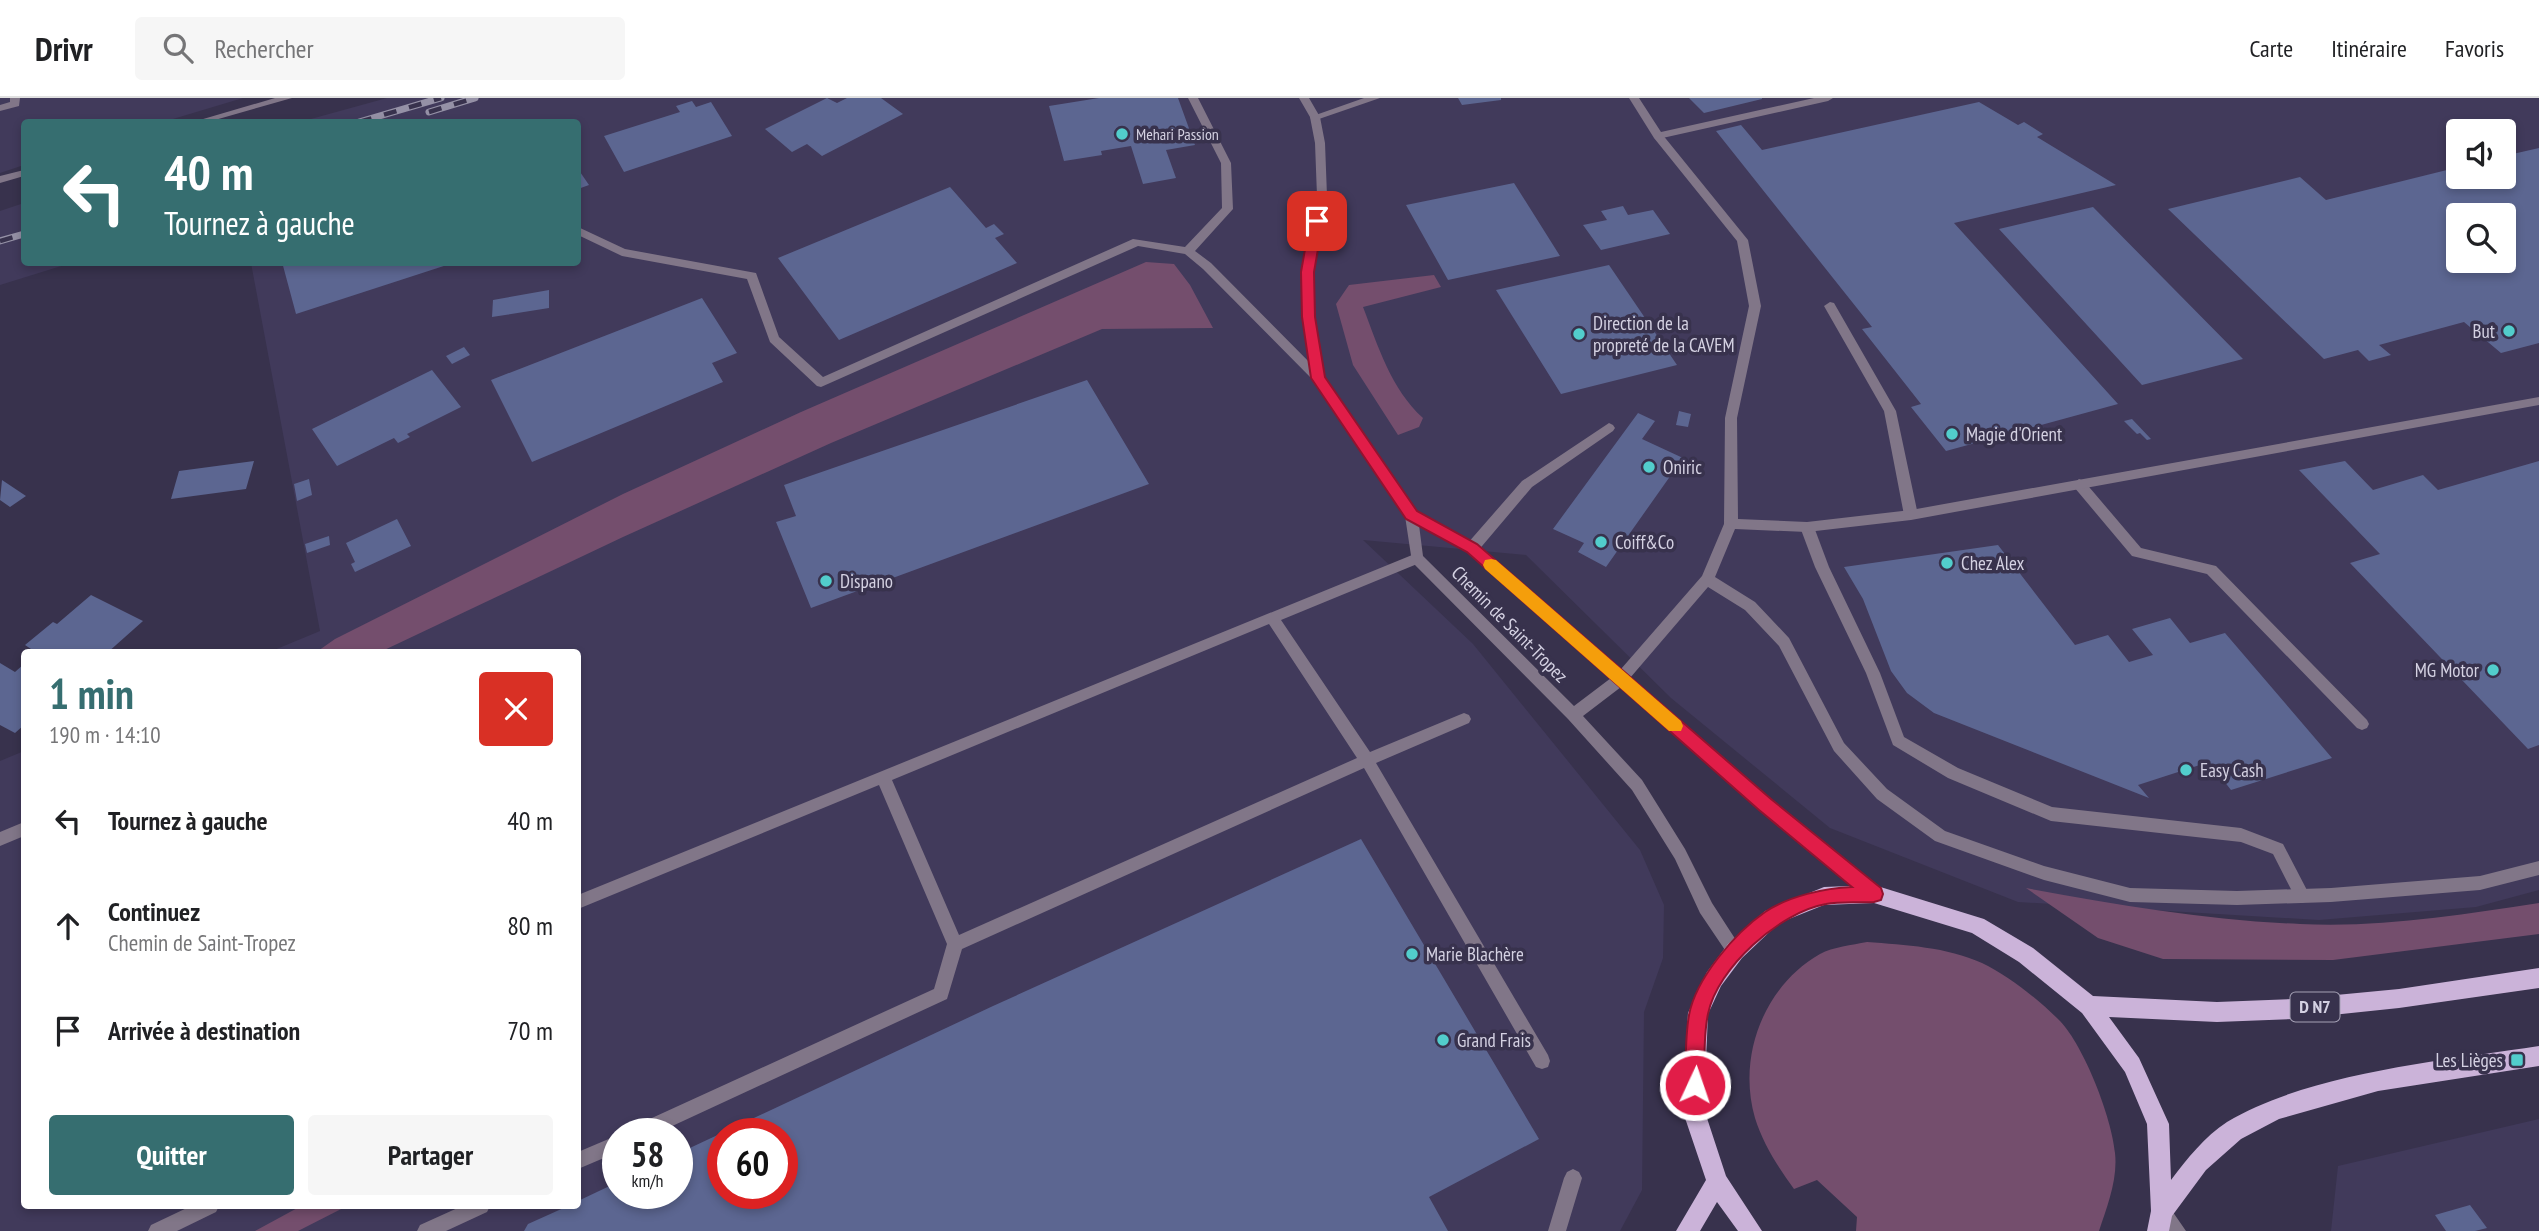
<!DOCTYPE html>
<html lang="fr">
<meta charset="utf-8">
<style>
body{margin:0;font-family:"PT Sans Narrow",sans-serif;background:#f6f6f6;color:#202124;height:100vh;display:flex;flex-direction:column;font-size:26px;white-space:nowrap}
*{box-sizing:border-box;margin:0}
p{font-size:23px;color:#757577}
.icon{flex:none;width:38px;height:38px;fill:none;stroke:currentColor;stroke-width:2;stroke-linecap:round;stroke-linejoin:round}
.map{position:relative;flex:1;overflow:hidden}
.side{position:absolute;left:21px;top:551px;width:560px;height:560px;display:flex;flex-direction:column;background:#fff;border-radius:7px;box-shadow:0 4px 10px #0003}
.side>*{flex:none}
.guide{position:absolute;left:21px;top:21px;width:560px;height:147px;border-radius:7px;box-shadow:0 4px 10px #0003;background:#366e70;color:#fff;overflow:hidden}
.tools{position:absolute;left:2446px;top:21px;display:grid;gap:14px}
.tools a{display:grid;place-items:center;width:70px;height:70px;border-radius:7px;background:#fff;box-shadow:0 4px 10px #0003;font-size:35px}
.speed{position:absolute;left:602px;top:1020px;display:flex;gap:14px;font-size:35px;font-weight:700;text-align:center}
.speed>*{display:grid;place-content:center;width:91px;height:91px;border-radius:50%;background:#fff;box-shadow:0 4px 10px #0003;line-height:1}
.speed small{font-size:18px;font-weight:400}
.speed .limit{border:10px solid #d22;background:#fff;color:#111}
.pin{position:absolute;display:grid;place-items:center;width:60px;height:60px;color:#fff;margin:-30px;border-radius:14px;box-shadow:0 4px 10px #0006}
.me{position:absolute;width:77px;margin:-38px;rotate:3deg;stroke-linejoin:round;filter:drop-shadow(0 0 5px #0008)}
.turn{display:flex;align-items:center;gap:24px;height:147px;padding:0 28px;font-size:32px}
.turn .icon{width:91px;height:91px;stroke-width:2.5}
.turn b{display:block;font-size:49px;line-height:60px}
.round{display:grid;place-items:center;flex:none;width:74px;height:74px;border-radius:7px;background:#f6f6f6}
.head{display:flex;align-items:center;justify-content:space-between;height:119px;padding:0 28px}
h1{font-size:42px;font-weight:700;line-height:52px;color:#366e70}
.cta{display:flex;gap:14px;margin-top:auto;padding:14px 28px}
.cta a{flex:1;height:80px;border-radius:7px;background:#366e70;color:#fff;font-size:28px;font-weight:700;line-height:80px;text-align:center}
.cta a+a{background:#f6f6f6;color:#202124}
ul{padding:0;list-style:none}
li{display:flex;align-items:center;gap:21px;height:105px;padding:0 28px}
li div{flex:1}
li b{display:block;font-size:26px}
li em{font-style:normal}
header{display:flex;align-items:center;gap:42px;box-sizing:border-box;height:98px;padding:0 35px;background:#fff;border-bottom:2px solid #e0e0e0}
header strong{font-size:33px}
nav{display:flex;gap:38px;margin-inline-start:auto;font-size:24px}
.search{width:490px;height:63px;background:#f6f6f6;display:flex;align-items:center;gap:18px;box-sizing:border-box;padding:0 24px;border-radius:7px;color:#757577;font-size:26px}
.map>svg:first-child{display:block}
</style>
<header>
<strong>Drivr</strong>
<div class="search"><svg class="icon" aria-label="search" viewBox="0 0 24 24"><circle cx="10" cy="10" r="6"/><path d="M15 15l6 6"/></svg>Rechercher</div>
<nav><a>Carte</a><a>Itinéraire</a><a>Favoris</a></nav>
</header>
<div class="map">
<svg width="2539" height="1133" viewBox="0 0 2539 1133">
<rect width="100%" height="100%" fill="#38324d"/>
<path fill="#413a5b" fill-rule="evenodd" d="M 0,0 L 243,0 L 163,24 L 24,24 L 24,67 L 0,75 Z
M 387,0 L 2539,0 L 2539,792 L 2476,809 L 2319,822 L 2018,804 L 1830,730 L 1671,600 L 1526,457 L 1363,442 L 1473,546 L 1640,752 L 1664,807 L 1663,860 L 1644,914 L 1642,1092 L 1620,1133 L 0,1133 L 0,663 L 24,653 L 24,1108 L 578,1108 L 578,555 L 267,555 L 320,533 L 251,165 L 578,164 L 578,24 L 300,24 ZM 2459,33 L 2504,33 L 2504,79 L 2459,79 ZM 2459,117 L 2504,117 L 2504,163 L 2459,163 ZM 618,1036 L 677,1036 L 677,1096 L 618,1096 ZM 723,1036 L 782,1036 L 782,1096 L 723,1096 Z
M 24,105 L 24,164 L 71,165 L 0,187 L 0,113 Z
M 2539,1021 L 2539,1133 L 2331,1133 L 2338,1068 Z"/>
<path fill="#744e6d" d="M 1146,164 L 1174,166 L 1190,187 L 1213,230 L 1102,231 L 831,345 L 623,439 L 378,555 L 315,555 L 335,541 L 623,396 L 801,314 Z
M 1434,177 L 1441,189 L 1363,209 C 1378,248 1391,291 1423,320 L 1419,329 L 1398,337 L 1353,267 L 1336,206 L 1349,187 Z
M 2026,790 C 2116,807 2208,822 2300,826 C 2380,830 2460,817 2539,805 L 2539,836 L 2333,862 L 2163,861 L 2098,840 Z
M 1867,844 C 1905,847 1947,849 1982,865 C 2009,878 2039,902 2060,923 C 2084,948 2112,1020 2115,1055 C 2118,1081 2107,1109 2099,1133 L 1856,1133 L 1857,1119 L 1817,1082 L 1794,1091 C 1778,1069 1763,1046 1755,1020 C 1737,958 1764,888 1820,856 C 1833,849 1852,847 1867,844 Z
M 301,1108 L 347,1108 L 298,1133 L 255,1133 Z"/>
<path fill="#5c6691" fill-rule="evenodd" d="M 827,0 L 837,5 L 847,0 L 881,0 L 903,16 L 822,58 L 807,46 L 792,54 L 765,31 Z
M 1099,0 L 1178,0 L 1195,47 L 1166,52 L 1176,80 L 1143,86 L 1131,48 L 1101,53 L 1102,57 L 1064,63 L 1049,8 Z
M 1458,0 L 1501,0 L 1501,2 L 1462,7 Z
M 1689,0 L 1762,0 L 1762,1 L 1704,15 Z
M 692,3 L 696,9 L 711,4 L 732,38 L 624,74 L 604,38 L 680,14 L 676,8 Z
M 1979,4 L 2018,27 L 2024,24 L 2043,36 L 2037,39 L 2116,87 L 1954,125 L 2118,306 L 1946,353 L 1911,309 L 1921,306 L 1862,231 L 1872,229 L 1716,33 L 1741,27 L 1762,52 Z
M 2539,50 L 2539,245 L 2501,255 L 2464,224 L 2379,247 L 2391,257 L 2369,263 L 2358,252 L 2324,261 L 2168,111 L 2300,79 L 2326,102 L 2459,69 L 2459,79 L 2504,79 L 2504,58 ZM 2459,117 L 2504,117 L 2504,163 L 2459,163 Z
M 578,71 L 589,87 L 578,91 Z
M 1514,85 L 1560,158 L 1448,182 L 1406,107 Z
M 950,89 L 986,130 L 994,126 L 1004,136 L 995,140 L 1017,165 L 839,242 L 778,160 Z
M 1623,108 L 1628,117 L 1653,112 L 1670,136 L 1601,152 L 1583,127 L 1607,122 L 1601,113 Z
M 2093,109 L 2243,261 L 2142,287 L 1999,131 Z
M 282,164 L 453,164 L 453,165 L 296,216 Z
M 1609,167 L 1677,267 L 1561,296 L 1496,192 Z
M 549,192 L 549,210 L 492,219 L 493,202 Z
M 702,200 L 737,255 L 712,265 L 723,284 L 532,364 L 491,282 Z
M 464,249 L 470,257 L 452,266 L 446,258 Z
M 432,272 L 461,309 L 407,336 L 410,339 L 398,345 L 394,340 L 337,368 L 312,331 Z
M 1087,282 L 1149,386 L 811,510 L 776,424 L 796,418 L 784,387 Z
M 1679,313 L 1691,316 L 1688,329 L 1676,327 Z
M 1638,315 L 1655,323 L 1642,341 L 1683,360 L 1606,469 L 1578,454 L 1584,445 L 1553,431 Z
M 2132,321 L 2151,341 L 2147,342 L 2140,335 L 2137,336 L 2124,323 Z
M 254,363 L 246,391 L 171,401 L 179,373 Z
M 2345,363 L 2373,392 L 2423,377 L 2438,392 L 2539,363 L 2539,647 L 2528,651 L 2350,465 L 2380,456 L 2299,372 Z
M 309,381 L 312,397 L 297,403 L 294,386 Z
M 2,382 L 26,398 L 10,409 L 0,402 Z
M 397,421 L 411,448 L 355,474 L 351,466 L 355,464 L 346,445 Z
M 329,438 L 330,447 L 307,455 L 305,446 Z
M 1998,447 L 2075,547 L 2108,537 L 2129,564 L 2153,557 L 2132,531 L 2170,520 L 2190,545 L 2225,535 L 2332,660 L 2231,692 L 2209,664 L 2138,687 L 2149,700 L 1934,615 L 1907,595 L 1891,573 L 1863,501 L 1844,469 Z
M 91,497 L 143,523 L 107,555 L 37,555 L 25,547 L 53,524 L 57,526 Z
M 0,565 L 15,574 L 24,566 L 24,627 L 15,635 L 0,627 Z
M 1361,741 L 1539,1041 L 1429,1099 L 1448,1133 L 524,1133 L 528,1126 L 568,1108 L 578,1108 L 578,1103 L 618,1084 L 618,1096 L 677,1096 L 677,1056 L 993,908 ZM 723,1036 L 782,1036 L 782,1096 L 723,1096 Z
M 2470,1107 L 2487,1130 L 2475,1133 L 2446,1133 L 2435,1117 Z"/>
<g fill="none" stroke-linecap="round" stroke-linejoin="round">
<path fill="#817688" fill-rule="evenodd" d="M 10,0 L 20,0 L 19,8 L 0,13 L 0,7 L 10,4 Z
M 1188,0 L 1198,0 L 1231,65 L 1233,111 L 1195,153 L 1211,165 L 1322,277 L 1324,280 L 1322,283 L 1314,283 L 1203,171 L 1185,156 L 1138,148 L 821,289 L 817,288 L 770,244 L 747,181 L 622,158 L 578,137 L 578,129 L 625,151 L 756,175 L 779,239 L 823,279 L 1133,141 L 1185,149 L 1222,110 L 1221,65 Z
M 1364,0 L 1380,0 L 1319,21 L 1311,21 L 1310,19 Z
M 1629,0 L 1639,0 L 1661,34 L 1814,0 L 1833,0 L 1828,3 L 1658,41 L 1654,40 Z
M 1830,204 L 1834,205 L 1896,313 L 1918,417 L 1916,421 L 1906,421 L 1904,417 L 1884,313 L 1824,208 Z
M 1609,325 L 1613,327 L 1615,330 L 1613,333 L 1532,389 L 1477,454 L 1467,454 L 1465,450 L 1467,446 L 1522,383 Z
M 2079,381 L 2084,383 L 2141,450 L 2216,468 L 2367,622 L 2369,626 L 2367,630 L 2362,632 L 2357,630 L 2207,476 L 2132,458 L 2074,389 L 2073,386 Z
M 1807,424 L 1814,429 L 1829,469 L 1880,575 L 1904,639 L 1958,670 L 2052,709 L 2241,730 L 2283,746 L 2310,798 L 2307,803 L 2302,805 L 2297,803 L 2273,756 L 2241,744 L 2051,723 L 1948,680 L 1893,647 L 1866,575 L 1815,469 L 1800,429 Z
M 1417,455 L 1424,460 L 1422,464 L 1281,522 L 1370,654 L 1459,617 L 1464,615 L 1469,617 L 1471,621 L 1469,625 L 1376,665 L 1548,957 L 1550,963 L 1548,969 L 1542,971 L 1536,969 L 1364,670 L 962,851 L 947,901 L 655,1036 L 627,1036 L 630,1030 L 934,891 L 947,846 L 879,687 L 578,811 L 578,797 ZM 1269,526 L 1357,660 L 959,837 L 892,682 Z
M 24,724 L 24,738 L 0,748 L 0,734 Z
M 618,1037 L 618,1054 L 578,1071 L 578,1054 Z
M 1573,1071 L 1579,1074 L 1582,1080 L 1566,1133 L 1548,1133 L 1564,1080 L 1567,1074 Z
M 191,1108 L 219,1108 L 216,1114 L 177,1133 L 148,1133 L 151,1127 Z
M 462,1108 L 490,1108 L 487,1114 L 446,1133 L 417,1133 L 420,1127 Z"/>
<path fill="#817688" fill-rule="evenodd" d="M 275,0 L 292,0 L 208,24 L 193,24 Z
M 1299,0 L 1309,0 L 1320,19 L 1325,45 L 1327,98 L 1313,174 L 1314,219 L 1324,279 L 1416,413 L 1477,446 L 1621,571 L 1702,478 L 1724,426 L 1725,320 L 1749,208 L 1737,143 L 1654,40 L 1654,36 L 1662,36 L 1748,142 L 1761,208 L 1737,320 L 1738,421 L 1807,424 L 1911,412 L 2539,299 L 2539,307 L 1911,422 L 1807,434 L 1735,431 L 1715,479 L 1755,504 L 1789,540 L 1844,645 L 1887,691 L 1945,733 L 2044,768 L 2130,790 L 2237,793 L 2331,790 L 2480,778 L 2539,763 L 2539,777 L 2480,792 L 2331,804 L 2237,807 L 2130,804 L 2044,782 L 1935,743 L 1877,701 L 1834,653 L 1779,548 L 1745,512 L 1708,489 L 1630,580 L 1770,701 L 1879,791 L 1882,796 L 1879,801 L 1874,803 L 1869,801 L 1760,711 L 1621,589 L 1583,618 L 1642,682 L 1685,751 L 1712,805 L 1743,853 L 1741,858 L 1735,860 L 1729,858 L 1700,815 L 1675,761 L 1632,692 L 1568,621 L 1412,464 L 1405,418 L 1312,280 L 1302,219 L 1301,174 L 1317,98 L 1315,45 L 1310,19 ZM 1419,427 L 1467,454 L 1611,580 L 1574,608 L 1423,458 Z
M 24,72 L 24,78 L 0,85 L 0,78 Z
M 2162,1104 L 2168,1107 L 2186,1133 L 2166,1133 L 2153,1113 L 2156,1107 Z"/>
<path fill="#cbb3d9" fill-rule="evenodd" d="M 1874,787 L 1984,821 L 2033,850 L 2093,898 L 2217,904 L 2294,901 L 2399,891 L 2539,870 L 2539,890 L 2399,910 L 2294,921 L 2217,924 L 2109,919 L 2139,960 L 2169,1026 L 2171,1082 C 2187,1061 2205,1038 2227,1024 C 2311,974 2443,963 2539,948 L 2539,968 L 2378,993 L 2279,1021 L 2241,1041 L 2206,1072 L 2172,1118 L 2169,1133 L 2147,1133 L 2151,1113 L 2147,1026 L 2125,974 L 2082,915 L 2019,864 L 1972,835 L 1874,805 L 1824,807 L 1779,825 L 1742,860 L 1721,888 L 1708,916 L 1704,1011 L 1726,1078 L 1762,1133 L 1738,1133 L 1717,1104 L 1700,1133 L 1676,1133 L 1706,1082 L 1682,1011 L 1688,915 L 1707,874 L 1728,846 L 1765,813 L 1824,789 Z"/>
<g stroke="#9591a6" stroke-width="7">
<path id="rail" d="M 429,14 L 475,0
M 359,24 L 441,0
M 0,143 L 24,136"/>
</g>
<use href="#rail" stroke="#38324d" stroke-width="4.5" stroke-dasharray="13" stroke-linecap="butt"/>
</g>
<path fill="#e11d48" stroke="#92132f" stroke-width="2" d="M 1317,119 L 1323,123 L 1314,174 L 1315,219 L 1325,279 L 1417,413 L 1477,446 L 1771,701 L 1881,790 L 1883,796 L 1881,802 L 1874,804 C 1859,805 1841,803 1826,806 C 1780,814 1717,870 1708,916 C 1703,939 1705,964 1704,987 L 1701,994 L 1695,996 L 1688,994 L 1685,987 C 1686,964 1685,939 1689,917 C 1696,880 1735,835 1765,814 C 1789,798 1825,790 1852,789 L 1759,712 L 1467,454 L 1406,421 L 1311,280 L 1302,219 L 1301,174 L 1310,123 Z"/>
<path fill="#f59e0b" d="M 1491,461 L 1496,462 L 1681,623 L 1683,628 L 1681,633 L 1669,633 L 1485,471 L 1483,467 L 1485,462 Z"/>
<g fill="#52cdcc" stroke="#38324d" stroke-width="2.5">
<circle cx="1122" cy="36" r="7"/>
<circle cx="2509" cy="233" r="7"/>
<circle cx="1579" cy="236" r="7"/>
<circle cx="1952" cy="336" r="7"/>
<circle cx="1649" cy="369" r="7"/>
<circle cx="1601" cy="444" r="7"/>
<circle cx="1947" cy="465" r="7"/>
<circle cx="826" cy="483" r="7"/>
<circle cx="2493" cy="572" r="7"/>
<circle cx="2186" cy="672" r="7"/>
<circle cx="1412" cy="856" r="7"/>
<circle cx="1443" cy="942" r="7"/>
<rect x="2510" y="955" width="14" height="14" rx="3.5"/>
</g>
<g text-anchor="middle" stroke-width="7" stroke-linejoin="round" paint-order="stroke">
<g font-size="16" fill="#d4d1e2" stroke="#38324d" text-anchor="start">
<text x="1136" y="42">Mehari Passion</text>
</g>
<rect fill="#38324d" stroke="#a5a1b5" stroke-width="2" x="2290.5" y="894.5" width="49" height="29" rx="5"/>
<g font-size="18" font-weight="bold" fill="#d4d1e2">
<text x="2315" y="915">D N7</text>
</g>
<g font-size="19" fill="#d4d1e2" stroke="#38324d" text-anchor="start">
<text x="1593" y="232">Direction de la<tspan x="1593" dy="22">propreté de la CAVEM</tspan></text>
<text x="2495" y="240" text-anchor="end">But</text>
<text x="1966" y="343">Magie d'Orient</text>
<text x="1663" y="376">Oniric</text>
<text x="1615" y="451">Coiff&amp;Co</text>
<text x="1961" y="472">Chez Alex</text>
<text x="840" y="490">Dispano</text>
<text x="2479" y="579" text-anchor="end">MG Motor</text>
<text x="2200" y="679">Easy Cash</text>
<text x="1426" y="863">Marie Blachère</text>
<text x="1457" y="949">Grand Frais</text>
<text x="2503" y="969" text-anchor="end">Les Lièges</text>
</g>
<g font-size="19" fill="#d4d1e2" stroke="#38324d">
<text transform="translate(1510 526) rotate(45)" y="7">Chemin de Saint-Tropez</text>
</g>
</g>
</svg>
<div class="tools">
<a><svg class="icon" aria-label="sound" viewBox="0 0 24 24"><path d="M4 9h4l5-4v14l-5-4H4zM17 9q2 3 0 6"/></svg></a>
<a><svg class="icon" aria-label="search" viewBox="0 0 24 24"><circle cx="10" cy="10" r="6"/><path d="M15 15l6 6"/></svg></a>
</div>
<div class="speed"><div>58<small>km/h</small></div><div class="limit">60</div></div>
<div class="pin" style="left:1317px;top:123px;background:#d93025"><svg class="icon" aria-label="arrive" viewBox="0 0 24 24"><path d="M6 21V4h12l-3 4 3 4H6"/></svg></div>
<svg class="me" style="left:1695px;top:987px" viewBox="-20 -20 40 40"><circle r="17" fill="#e11d48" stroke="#fff" stroke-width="3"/><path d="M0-11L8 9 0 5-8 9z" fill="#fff"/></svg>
<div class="guide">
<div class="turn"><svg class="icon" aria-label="left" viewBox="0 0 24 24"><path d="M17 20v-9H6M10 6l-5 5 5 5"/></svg><div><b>40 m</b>Tournez à gauche</div></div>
</div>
<section class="side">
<div class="head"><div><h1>1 min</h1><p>190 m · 14:10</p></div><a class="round" style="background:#d93025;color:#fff"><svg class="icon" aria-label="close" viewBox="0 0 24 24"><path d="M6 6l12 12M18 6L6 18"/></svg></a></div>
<ul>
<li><svg class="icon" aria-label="left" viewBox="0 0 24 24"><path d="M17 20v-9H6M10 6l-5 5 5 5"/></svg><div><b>Tournez à gauche</b></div><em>40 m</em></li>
<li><svg class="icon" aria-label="ahead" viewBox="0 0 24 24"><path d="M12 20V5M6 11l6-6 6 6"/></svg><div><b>Continuez</b><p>Chemin de Saint-Tropez</p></div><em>80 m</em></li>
<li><svg class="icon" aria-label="arrive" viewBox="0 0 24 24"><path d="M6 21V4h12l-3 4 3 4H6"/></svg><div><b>Arrivée à destination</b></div><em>70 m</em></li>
</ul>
<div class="cta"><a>Quitter</a><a>Partager</a></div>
</section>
</div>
